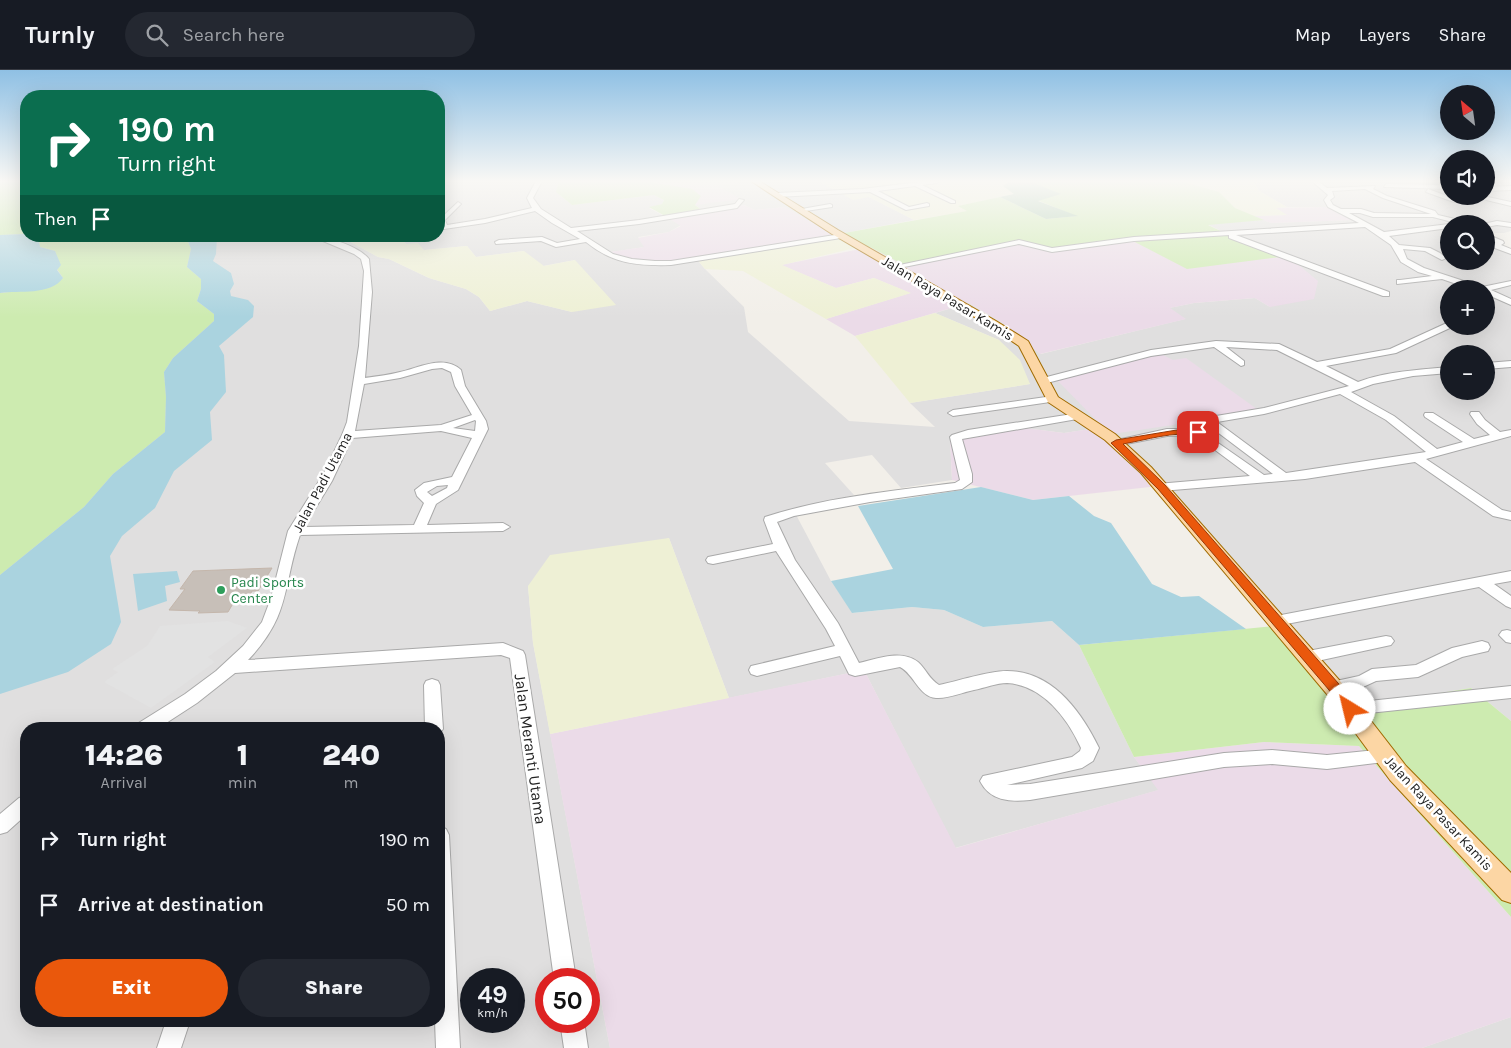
<!DOCTYPE html>
<meta charset="utf-8">
<style>
body{margin:0;font-family:Karla,sans-serif;background:#242831;color:#f1f3f6;height:100vh;display:flex;flex-direction:column;font-size:19px;white-space:nowrap}
*{box-sizing:border-box;margin:0}
p{font-size:16px;color:#9ea1a6}
.icon{flex:none;width:28px;height:28px;fill:none;stroke:currentColor;stroke-width:2;stroke-linecap:round;stroke-linejoin:round}
.map{position:relative;flex:1;overflow:hidden}
.details{position:absolute;left:20px;top:652px;width:425px;height:305px;display:flex;flex-direction:column;background:#171b24;border-radius:20px;box-shadow:0 5px 20px #0002}
.details>*{flex:none}
.top-card{position:absolute;left:20px;top:20px;width:425px;height:152px;border-radius:20px;box-shadow:0 5px 20px #0002;background:#0b6e4f;color:#fff;overflow:hidden}
.needle{width:32px;rotate:331deg}
.buttons{position:absolute;left:1440px;top:15px;display:grid;gap:10px}
.buttons a{display:grid;place-items:center;width:55px;height:55px;border-radius:50%;background:#171b24;box-shadow:0 5px 20px #0002;font-size:25px}
.speed{position:absolute;left:460px;top:898px;display:flex;gap:10px;font-size:25px;font-weight:700;text-align:center}
.speed>*{display:grid;place-content:center;width:65px;height:65px;border-radius:50%;background:#171b24;box-shadow:0 5px 20px #0002;line-height:1}
.speed small{font-size:12px;font-weight:400}
.speed .limit{border:8px solid #d22;background:#fff;color:#111}
.pin{position:absolute;display:grid;place-items:center;width:42px;height:42px;color:#fff;margin:-21px;border-radius:10px;box-shadow:0 2px 8px #0006}
.me{position:absolute;width:55px;margin:-28px;rotate:324deg;stroke-linejoin:round;filter:drop-shadow(0 0 4px #0008)}
.turn{display:flex;align-items:center;gap:18px;height:105px;padding:0 15px;font-size:22px}
.turn .icon{width:65px;height:65px;stroke-width:2.5}
.turn b{display:block;font-size:35px;line-height:42px}
.then{display:flex;align-items:center;height:48px;padding:0 15px;background:#0003;gap:10px;font-size:19px}
.eta{display:flex;justify-content:space-evenly;align-items:center;height:85px;text-align:center}
.eta b{font-size:30px;font-weight:800;line-height:35px}
.primary-button{display:flex;gap:10px;margin-top:auto;padding:10px 15px}
.primary-button a{flex:1;height:58px;border-radius:30px;background:#ea580c;color:#fff;font-size:20px;font-weight:800;line-height:58px;text-align:center}
.primary-button a+a{background:#242831;color:#f1f3f6}
ul{padding:0;list-style:none}
li{display:flex;align-items:center;gap:15px;height:65px;padding:0 15px}
li div{flex:1}
li b{display:block;font-size:19px}
li em{font-style:normal}
header{display:flex;align-items:center;gap:30px;box-sizing:border-box;height:70px;padding:0 25px;background:#171b24;border-bottom:1px solid #363941}
header strong{font-size:24px}
nav{display:flex;gap:28px;margin-inline-start:auto;font-size:18px}
.search{width:350px;height:45px;background:#242831;display:flex;align-items:center;gap:12px;box-sizing:border-box;padding:0 18px;border-radius:28px;color:#9ea1a6;font-size:19px}
.map>svg:first-child{display:block}
</style>
<header>
<strong>Turnly</strong>
<div class="search"><svg class="icon" aria-label="search" viewBox="0 0 24 24"><circle cx="10" cy="10" r="6"/><path d="M15 15l6 6"/></svg>Search here</div>
<nav><a>Map</a><a>Layers</a><a>Share</a></nav>
</header>
<div class="map">
<svg width="1511" height="978" viewBox="0 0 1511 978">
<rect width="100%" height="100%" fill="#f2efe9"/>
<path fill="#e0dfdf" fill-rule="evenodd" d="M 0,111 L 26,111 L 26,166 L 335,166 L 347,170 L 378,187 L 389,189 L 429,208 L 466,219 L 479,227 L 490,241 L 527,231 L 572,242 L 575,190 L 543,196 L 523,181 L 476,187 L 467,176 L 424,180 L 406,174 L 399,166 L 439,166 L 439,111 L 559,111 L 556,122 L 572,135 L 654,125 L 664,130 L 662,134 L 649,138 L 681,155 L 669,162 L 638,167 L 645,177 L 611,182 L 645,194 L 695,187 L 705,199 L 744,237 L 748,262 L 849,351 L 935,357 L 910,333 L 1030,314 L 999,270 L 935,243 L 969,233 L 1001,252 L 1041,284 L 1185,249 L 1169,238 L 1194,233 L 1255,228 L 1270,237 L 1227,164 L 1207,154 L 1264,150 L 1271,153 L 1352,150 L 1327,137 L 1287,137 L 1259,121 L 1254,112 L 1272,111 L 1449,111 L 1449,126 L 1486,126 L 1486,111 L 1511,111 L 1511,131 L 1500,134 L 1511,137 L 1511,161 L 1504,163 L 1486,163 L 1486,154 L 1449,154 L 1449,191 L 1486,191 L 1486,166 L 1511,182 L 1511,651 L 1471,618 L 1360,636 L 1111,364 L 1056,309 L 1104,357 L 1064,363 L 1025,358 L 950,369 L 952,410 L 901,418 L 872,385 L 825,393 L 854,425 L 793,439 L 831,511 L 853,543 L 912,537 L 944,540 L 983,557 L 1052,551 L 1079,575 L 1134,687 L 1159,720 L 955,778 L 864,600 L 729,628 L 669,468 L 528,516 L 533,573 L 610,978 L 0,978 ZM 1449,219 L 1486,219 L 1486,256 L 1449,256 ZM 1449,284 L 1486,284 L 1486,321 L 1449,321 ZM 26,659 L 439,659 L 439,951 L 26,951 ZM 471,909 L 514,909 L 514,951 L 471,951 ZM 546,909 L 589,909 L 589,951 L 546,951 Z
M 665,111 L 818,111 L 869,127 L 914,150 L 833,165 L 785,137 L 755,140 L 744,135 L 703,141 Z
M 1511,947 L 1511,978 L 1422,978 Z"/>
<path fill="#ebdbe8" d="M 674,111 L 750,111 L 718,116 L 741,129 L 695,135 L 692,119 L 654,113 Z
M 744,135 L 755,140 L 785,137 L 833,165 L 734,182 L 645,194 L 610,182 L 644,177 L 638,168 L 669,162 L 681,156 L 665,146 Z
M 1327,137 L 1353,150 L 1271,153 L 1251,146 L 1286,145 L 1275,138 Z
M 1131,170 L 1288,186 L 1318,211 L 1314,229 L 1270,237 L 1255,228 L 1194,233 L 1170,238 L 1186,249 L 1040,284 L 1001,252 L 969,233 L 855,266 L 826,249 L 910,223 L 874,208 L 836,218 L 781,195 L 870,177 L 904,195 L 1020,174 Z
M 1155,281 L 1173,290 L 1186,288 L 1261,342 L 1112,364 L 1159,416 L 1033,430 L 952,410 L 950,369 L 1025,358 L 1064,363 L 1103,357 L 1055,308 Z
M 864,600 L 956,778 L 1158,720 L 1134,687 L 1264,672 L 1359,676 L 1511,847 L 1511,947 L 1422,978 L 610,978 L 550,664 Z"/>
<path fill="#eef0d5" d="M 818,111 L 1015,111 L 1008,112 L 1014,124 L 959,136 L 969,141 L 914,150 L 869,127 L 853,130 Z
M 1180,111 L 1272,111 L 1254,113 L 1259,121 L 1287,137 L 1276,138 L 1287,145 L 1251,146 L 1235,138 L 1218,122 Z
M 833,165 L 855,178 L 782,195 L 836,218 L 874,208 L 911,223 L 826,249 L 743,201 L 705,199 L 695,187 L 734,182 Z
M 335,166 L 399,166 L 406,174 L 418,173 L 424,180 L 467,176 L 476,187 L 524,181 L 544,196 L 575,190 L 616,235 L 572,242 L 527,231 L 490,241 L 479,227 L 466,219 L 429,208 L 389,189 L 378,187 L 347,170 Z
M 935,243 L 999,270 L 1020,290 L 1030,314 L 910,333 L 855,266 Z
M 669,468 L 729,628 L 550,664 L 533,573 L 528,516 L 550,485 Z"/>
<path fill="#cdebb0" d="M 0,111 L 26,111 L 26,164 L 0,165 Z
M 559,111 L 650,111 L 654,113 L 692,119 L 701,126 L 695,135 L 703,141 L 665,146 L 649,137 L 662,134 L 664,130 L 654,125 L 572,135 L 556,122 Z
M 1029,111 L 1180,111 L 1219,122 L 1235,138 L 1264,150 L 1208,155 L 1227,164 L 1288,186 L 1187,199 L 1131,170 L 1046,181 L 1020,174 L 904,195 L 870,177 L 855,178 L 833,165 L 967,141 L 958,136 L 1000,127 L 1046,149 L 1076,146 L 1037,130 L 1060,124 Z
M 42,166 L 186,166 L 191,179 L 187,197 L 201,209 L 201,219 L 197,231 L 214,244 L 214,251 L 173,288 L 164,302 L 166,327 L 165,362 L 113,404 L 84,437 L 0,505 L 0,223 L 49,218 L 63,208 L 57,199 L 58,192 L 55,181 L 40,177 L 39,172 Z
M 1286,555 L 1360,636 L 1471,618 L 1511,651 L 1511,847 L 1359,676 L 1264,672 L 1134,687 L 1079,575 Z"/>
<path fill="#aacbaf" d="M 1029,111 L 1061,124 L 1038,131 L 1078,146 L 1046,149 L 1000,127 L 1014,124 L 1003,116 L 1008,112 Z"/>
<path fill="#e2e2e2" d="M 228,551 L 247,558 L 208,587 L 215,592 L 151,638 L 104,612 L 118,602 L 112,599 L 147,576 L 160,556 Z"/>
<path fill="#aad3df" d="M 26,164 L 26,166 L 43,166 L 39,172 L 40,177 L 55,181 L 61,195 L 57,200 L 63,208 C 50,226 19,220 0,223 L 0,165 Z
M 186,166 L 217,166 L 216,184 L 213,191 L 231,203 L 234,214 L 230,221 L 231,226 L 248,230 L 254,236 L 253,247 L 219,276 L 224,285 L 226,322 L 210,342 L 212,370 L 174,401 L 155,438 L 122,466 L 110,486 L 121,552 L 111,574 L 68,602 L 0,624 L 0,505 L 84,437 L 113,404 L 165,362 L 166,327 L 164,302 L 173,288 L 214,251 L 214,244 L 197,231 L 201,219 L 201,209 L 187,197 L 191,179 Z
M 981,417 L 1033,430 L 1069,426 L 1094,446 L 1111,453 L 1152,514 L 1181,527 L 1199,526 L 1246,559 L 1079,575 L 1052,551 L 983,557 L 944,540 L 912,537 L 852,543 L 831,511 L 893,499 L 858,436 Z
M 177,501 L 180,512 L 165,516 L 167,531 L 138,541 L 133,504 Z"/>
<path fill="#c7bfb8" stroke="#c4b6ab" d="M 272,498 L 258,521 L 252,521 L 247,530 L 235,530 L 228,542 L 198,543 L 200,541 L 169,540 L 185,519 L 180,519 L 193,501 Z"/>
<g fill="none" stroke-linecap="round" stroke-linejoin="round">
<g stroke="#a9a9a9" stroke-width="2">
<path id="minor" d="M 536,111 L 542,111 L 533,128 L 541,139 L 571,158 L 639,150 L 735,134 L 739,129 L 744,130 L 737,138 L 639,154 L 577,161 L 613,184 L 632,189 L 655,191 L 671,191 L 841,164 L 845,166 L 841,168 L 671,195 C 637,196 613,194 586,172 L 556,177 L 541,171 L 496,174 L 495,172 L 499,170 L 542,167 L 557,173 L 580,169 L 552,153 L 535,141 L 485,153 L 444,159 L 441,157 L 440,149 L 458,132 L 461,134 L 445,150 L 447,155 L 485,149 L 532,138 L 527,128 Z
M 927,111 L 940,111 L 937,113 L 922,115 L 955,131 L 955,133 L 951,133 L 915,116 L 878,121 L 909,137 L 927,133 L 929,134 L 929,136 L 906,140 L 870,122 L 777,127 L 774,125 L 777,123 L 862,119 Z
M 1312,111 L 1318,111 L 1327,118 L 1375,116 L 1373,119 L 1387,126 L 1435,141 L 1438,145 L 1472,153 L 1460,154 L 1433,147 L 1373,147 L 1360,143 L 1349,143 L 1384,162 L 1449,154 L 1449,158 L 1389,166 L 1399,175 L 1430,178 L 1440,183 L 1446,188 L 1442,190 L 1425,181 L 1403,179 L 1407,189 L 1424,198 L 1482,217 L 1511,211 L 1511,215 L 1491,220 L 1511,229 L 1511,235 L 1486,224 L 1486,219 L 1471,219 L 1442,209 L 1397,214 L 1397,210 L 1400,210 L 1432,206 L 1418,202 L 1401,192 L 1391,175 L 1365,157 L 1236,165 L 1389,222 L 1389,226 L 1383,226 L 1229,168 L 1229,165 L 1134,171 L 1052,182 L 1019,174 L 894,199 L 890,197 L 1019,170 L 1052,178 L 1134,167 L 1359,153 L 1328,137 L 1324,130 L 1328,125 ZM 1365,119 L 1383,128 L 1431,144 L 1374,143 L 1361,139 L 1341,139 L 1333,135 L 1330,130 L 1334,127 L 1332,121 Z
M 1386,114 L 1449,115 L 1449,119 L 1384,117 Z
M 1511,116 L 1511,120 L 1486,121 L 1486,117 Z
M 1428,119 L 1458,130 L 1459,131 L 1454,132 L 1426,122 Z
M 1470,126 L 1483,126 L 1511,132 L 1511,136 Z
M 830,134 L 832,135 L 832,137 L 799,142 L 796,140 Z
M 1497,151 L 1511,153 L 1511,157 L 1497,155 L 1486,157 L 1486,154 L 1483,154 Z
M 1486,164 L 1503,171 L 1504,173 L 1501,175 L 1511,179 L 1511,184 L 1492,177 L 1491,175 L 1494,173 L 1486,169 Z
M 311,166 C 326,166 359,176 369,189 L 372,222 L 365,308 C 377,306 389,305 400,302 C 419,298 444,284 461,300 L 465,316 L 486,351 L 488,359 L 458,420 L 436,434 L 427,455 L 503,453 L 510,457 L 503,461 L 300,465 C 282,518 291,545 248,590 L 503,573 L 523,581 L 525,585 L 576,909 L 554,909 L 510,588 L 501,585 L 235,603 L 197,633 L 157,659 L 135,659 L 137,654 L 185,624 L 216,601 L 243,576 L 262,552 L 271,528 L 288,461 L 324,403 L 342,365 L 347,352 L 359,276 L 364,201 L 361,189 L 354,184 ZM 442,298 L 451,302 L 455,316 L 472,345 L 441,355 L 355,361 L 364,314 L 400,308 L 432,299 ZM 476,351 L 475,361 L 453,358 L 475,350 ZM 441,361 L 472,368 L 452,407 L 424,413 L 415,420 L 417,426 L 424,433 L 414,455 L 304,457 L 332,411 L 352,368 ZM 448,415 L 447,418 L 432,426 L 427,422 L 437,416 Z
M 1446,229 L 1449,229 L 1449,237 L 1442,232 Z
M 1449,252 L 1449,256 L 1452,257 L 1396,283 L 1326,296 L 1358,312 C 1386,301 1419,300 1449,297 L 1449,303 L 1413,306 L 1373,314 L 1351,322 L 1394,346 L 1437,379 L 1463,372 L 1425,347 L 1424,345 L 1425,343 L 1433,343 L 1474,369 L 1490,365 L 1477,354 L 1470,344 L 1471,342 L 1479,342 L 1485,350 L 1500,362 L 1511,360 L 1511,366 L 1426,389 L 1502,440 L 1511,442 L 1511,450 L 1493,446 L 1415,392 L 1305,409 L 1161,421 L 1157,420 L 1155,417 L 1157,414 L 1250,406 L 1195,365 L 1167,366 L 1116,376 L 1110,373 L 1112,371 L 1167,359 L 1198,359 L 1264,405 L 1273,404 L 1204,352 L 1203,350 L 1204,348 L 1264,338 L 1349,316 L 1277,280 L 1226,277 L 1244,291 L 1244,295 L 1241,296 L 1214,277 L 1151,286 L 1043,314 L 1038,311 L 1039,309 L 1151,280 L 1216,271 L 1279,274 L 1317,292 L 1390,279 ZM 1340,324 L 1386,350 L 1426,382 L 1286,403 L 1217,352 L 1264,344 Z
M 1511,291 L 1511,297 L 1486,299 L 1486,293 Z
M 1053,326 L 1058,329 L 1057,331 L 953,346 L 948,343 L 953,340 Z
M 1079,343 L 1083,344 L 1084,346 L 1083,348 L 962,369 L 972,404 L 972,412 L 962,419 L 870,432 L 794,446 L 777,452 L 795,490 L 838,553 L 859,593 C 877,589 901,579 918,592 C 926,599 929,609 939,615 C 958,611 988,601 1007,601 C 1052,601 1081,641 1099,678 L 1093,691 L 1082,698 L 1007,715 L 1030,714 L 1224,683 L 1272,680 L 1327,685 L 1386,679 L 1392,681 L 1395,686 L 1392,691 L 1327,699 L 1272,694 L 1224,697 L 1030,730 C 1010,732 990,731 980,711 L 983,706 L 1072,687 L 1080,681 L 1081,678 C 1068,649 1043,615 1007,613 C 997,613 984,618 974,620 C 963,622 948,629 936,628 C 919,627 914,604 900,597 L 855,606 L 849,604 L 840,586 L 757,606 L 751,604 L 749,600 L 751,596 L 835,576 L 826,559 L 776,481 L 713,494 L 708,493 L 706,490 L 708,487 L 773,474 L 764,450 L 765,447 C 826,427 892,421 955,413 L 960,410 L 950,367 L 952,365 L 968,360 Z
M 1511,501 L 1511,511 L 1494,514 L 1511,526 L 1511,538 L 1506,536 L 1479,517 L 1276,556 L 1271,555 L 1268,551 L 1271,547 L 1276,546 Z
M 1507,560 L 1511,561 L 1511,573 L 1506,572 L 1499,565 L 1502,561 Z
M 1386,566 L 1391,567 L 1394,571 L 1391,575 L 1308,593 L 1302,591 L 1300,587 L 1302,583 L 1308,581 Z
M 1482,571 L 1488,573 L 1490,577 L 1488,581 L 1462,587 L 1418,607 L 1376,611 L 1363,617 L 1333,623 L 1327,621 L 1325,617 L 1327,613 L 1359,606 L 1372,599 L 1416,595 L 1452,578 Z
M 432,609 L 438,611 L 440,615 L 443,659 L 439,664 L 439,659 L 425,659 L 424,615 L 426,611 Z
M 1511,616 L 1511,628 L 1350,645 L 1344,644 L 1342,639 L 1344,634 L 1350,633 Z
M 26,726 L 26,745 L 7,762 L 0,764 L 0,744 L 19,728 Z
M 439,756 L 446,759 L 449,765 L 460,978 L 436,978 L 435,951 L 439,951 Z
M 166,951 L 190,951 L 181,978 L 157,978 Z
M 560,951 L 584,951 L 588,978 L 564,978 Z"/>
</g>
<g stroke="#a06b00" stroke-width="2">
<path id="major" d="M 751,111 L 759,111 L 838,160 L 996,251 L 1028,271 L 1058,327 L 1115,364 L 1151,397 L 1340,611 L 1406,696 L 1511,803 L 1511,833 L 1502,830 L 1390,710 L 1326,623 L 1141,403 L 1105,370 L 1048,332 L 1019,276 L 988,255 L 832,164 Z"/>
</g>
<use href="#minor" fill="#fff" fill-rule="evenodd"/>
<use href="#major" fill="#fcd6a4" fill-rule="evenodd"/>
</g>
<linearGradient id="sky" x2="0" y2="1"><stop stop-color="#8fc0e4"/><stop offset="0.45" stop-color="#f9f8f5"/><stop offset="1" stop-color="#f9f8f5" stop-opacity="0"/></linearGradient>
<rect width="1511" height="247" fill="url(#sky)"/>
<path fill="#ea580c" stroke="#983908" d="M 1189,358 L 1202,362 L 1198,365 C 1174,361 1146,370 1123,374 L 1165,415 L 1338,613 L 1355,636 L 1357,639 L 1355,643 C 1343,647 1335,629 1329,620 L 1158,419 L 1111,373 L 1116,370 Z"/>
<circle fill="#2e9e5b" stroke="#fff" stroke-width="2" cx="221" cy="520" r="5"/>
<g text-anchor="middle" stroke-width="5" stroke-linejoin="round" paint-order="stroke">
<g font-size="14" fill="#222" stroke="#fff">
<text transform="translate(948 228) rotate(31)" y="5">Jalan Raya Pasar Kamis</text>
<text transform="translate(322 412) rotate(-62)" y="5">Jalan Padi Utama</text>
<text transform="translate(1439 743) rotate(47)" y="5">Jalan Raya Pasar Kamis</text>
</g>
<g font-size="14" fill="#27864d" stroke="#fff" text-anchor="start">
<text x="231" y="517">Padi Sports<tspan x="231" dy="16">Center</tspan></text>
</g>
<g font-size="16" fill="#222" stroke="#fff">
<text transform="translate(531 679) rotate(82)" y="6">Jalan Meranti Utama</text>
</g>
</g>
</svg>
<div class="buttons">
<a><svg class="needle" viewBox="-14 -14 28 28"><path d="M0-13l5 13h-10z" fill="#e53935"/><path d="M0 13l5-13h-10z" fill="#9ea1a6"/></svg></a>
<a><svg class="icon" aria-label="sound" viewBox="0 0 24 24"><path d="M4 9h4l5-4v14l-5-4H4zM17 9q2 3 0 6"/></svg></a>
<a><svg class="icon" aria-label="search" viewBox="0 0 24 24"><circle cx="10" cy="10" r="6"/><path d="M15 15l6 6"/></svg></a>
<a>+</a>
<a>−</a>
</div>
<div class="speed"><div>49<small>km/h</small></div><div class="limit">50</div></div>
<div class="pin" style="left:1198px;top:362px;background:#d93025"><svg class="icon" aria-label="arrive" viewBox="0 0 24 24"><path d="M6 21V4h12l-3 4 3 4H6"/></svg></div>
<svg class="me" style="left:1350px;top:639px" viewBox="-20 -20 40 40"><circle r="19" fill="#fff"/><path d="M0-13L10 11 0 6-10 11z" fill="#ea580c"/></svg>
<div class="top-card">
<div class="turn"><svg class="icon" aria-label="right" viewBox="0 0 24 24"><path d="M7 20v-9h11M14 6l5 5-5 5"/></svg><div><b>190 m</b>Turn right</div></div>
<div class="then">Then<svg class="icon" aria-label="arrive" viewBox="0 0 24 24"><path d="M6 21V4h12l-3 4 3 4H6"/></svg></div>
</div>
<section class="details">
<div class="eta">
<div><b>14:26</b><p>Arrival</p></div>
<div><b>1</b><p>min</p></div>
<div><b>240</b><p>m</p></div>
</div>
<ul>
<li><svg class="icon" aria-label="right" viewBox="0 0 24 24"><path d="M7 20v-9h11M14 6l5 5-5 5"/></svg><div><b>Turn right</b></div><em>190 m</em></li>
<li><svg class="icon" aria-label="arrive" viewBox="0 0 24 24"><path d="M6 21V4h12l-3 4 3 4H6"/></svg><div><b>Arrive at destination</b></div><em>50 m</em></li>
</ul>
<div class="primary-button"><a>Exit</a><a>Share</a></div>
</section>
</div>
